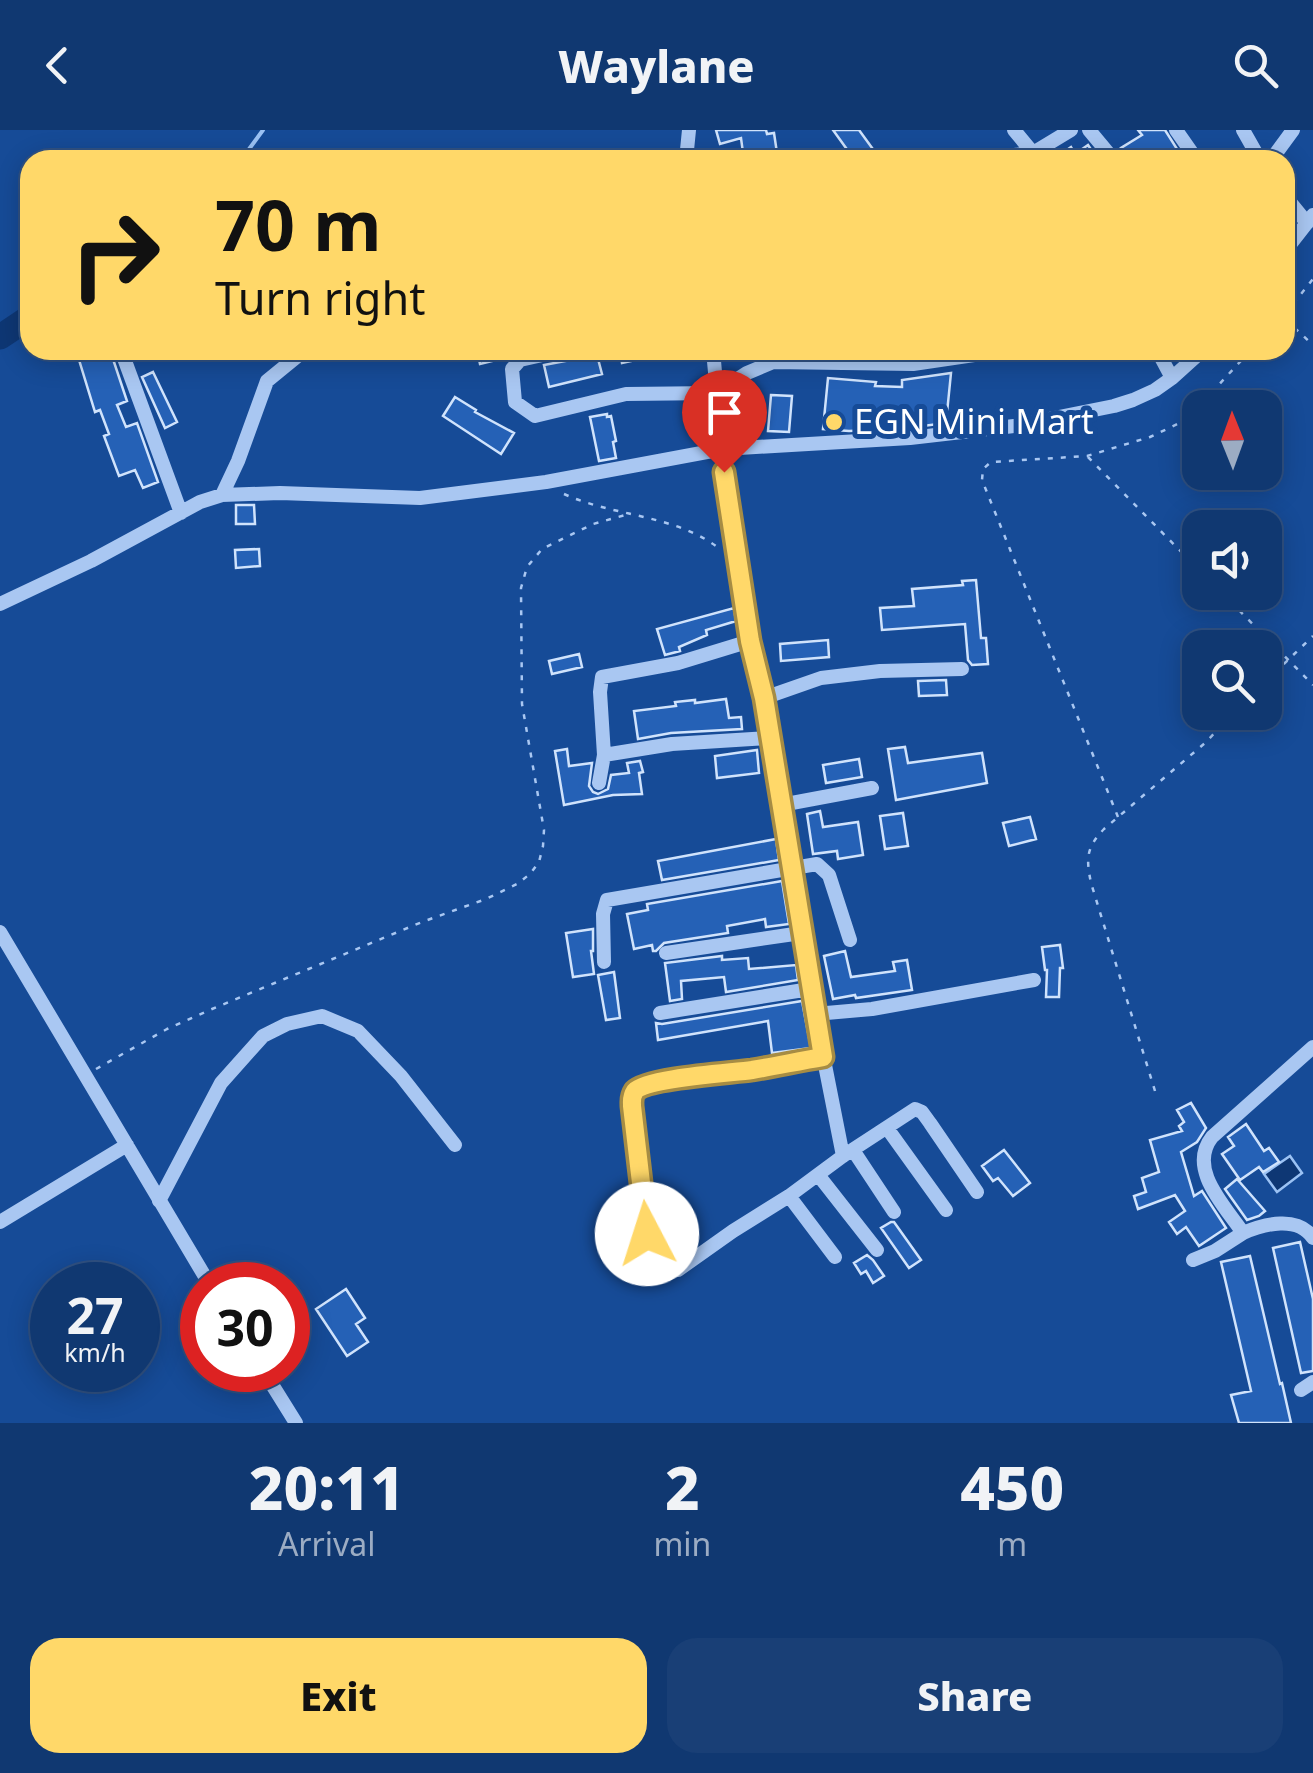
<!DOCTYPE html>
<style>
body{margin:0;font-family:"Noto Sans",sans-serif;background:#193f76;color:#f1f3f6;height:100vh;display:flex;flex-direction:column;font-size:38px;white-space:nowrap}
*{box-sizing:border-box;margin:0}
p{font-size:32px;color:#9cacc3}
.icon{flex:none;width:55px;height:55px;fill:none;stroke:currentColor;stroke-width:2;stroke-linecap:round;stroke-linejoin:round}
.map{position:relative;height:1293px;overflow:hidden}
.side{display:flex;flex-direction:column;background:#103871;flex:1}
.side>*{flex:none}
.banner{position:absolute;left:20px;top:20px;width:1275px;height:210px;border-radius:30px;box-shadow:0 5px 25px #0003,0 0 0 2px #305284;background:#ffd869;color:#111;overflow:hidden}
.needle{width:65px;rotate:359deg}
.tools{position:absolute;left:1182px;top:260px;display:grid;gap:20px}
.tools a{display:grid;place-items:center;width:100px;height:100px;border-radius:20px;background:#103871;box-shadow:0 5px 25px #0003,0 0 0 2px #305284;font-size:50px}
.speed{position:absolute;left:30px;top:1132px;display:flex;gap:20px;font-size:50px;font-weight:700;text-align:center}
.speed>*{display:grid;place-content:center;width:130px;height:130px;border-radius:50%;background:#103871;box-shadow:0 5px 25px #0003,0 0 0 2px #305284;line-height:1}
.speed small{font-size:25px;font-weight:400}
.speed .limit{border:15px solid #d22;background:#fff;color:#111}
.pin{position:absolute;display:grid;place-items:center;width:85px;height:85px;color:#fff;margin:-102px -42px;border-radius:50% 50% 50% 0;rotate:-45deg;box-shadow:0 0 10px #0007}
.pin .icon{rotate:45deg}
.me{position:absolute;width:110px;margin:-55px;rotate:355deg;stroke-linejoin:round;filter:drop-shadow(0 0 8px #0008)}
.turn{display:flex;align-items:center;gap:35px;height:210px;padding:0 30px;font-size:45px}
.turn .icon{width:130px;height:130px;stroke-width:2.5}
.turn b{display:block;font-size:70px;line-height:85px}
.eta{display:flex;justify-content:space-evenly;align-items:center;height:170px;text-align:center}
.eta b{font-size:60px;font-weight:800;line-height:70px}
.primary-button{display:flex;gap:20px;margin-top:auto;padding:20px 30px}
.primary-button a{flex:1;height:115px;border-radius:30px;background:#ffd869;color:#111;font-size:40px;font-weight:800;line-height:115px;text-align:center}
.primary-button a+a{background:#193f76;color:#f1f3f6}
header{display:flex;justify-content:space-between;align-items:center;height:130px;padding:0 30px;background:#103871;font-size:45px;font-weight:800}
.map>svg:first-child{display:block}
</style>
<header><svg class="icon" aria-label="back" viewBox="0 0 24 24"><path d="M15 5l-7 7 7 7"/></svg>Waylane<svg class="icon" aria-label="search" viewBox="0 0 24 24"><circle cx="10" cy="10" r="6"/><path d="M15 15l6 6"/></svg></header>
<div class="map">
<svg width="1313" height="1293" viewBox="0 0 1313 1293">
<rect width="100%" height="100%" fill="#164b97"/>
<path fill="#0e3774" stroke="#9bc2f4" stroke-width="2.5" d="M 1290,1026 L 1302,1043 L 1277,1062 L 1264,1044 Z"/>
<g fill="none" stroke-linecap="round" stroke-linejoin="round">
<path stroke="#9bc2f4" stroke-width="4" d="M 241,30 L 263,0"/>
<path stroke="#0e3774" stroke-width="25" d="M 0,207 L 30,187"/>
</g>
<path fill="#2561b6" stroke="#d0e3fc" stroke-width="2.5" d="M 716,0 L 766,0 L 767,4 L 774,3 L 777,23 L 744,30 L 741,8 L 720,14 Z
M 833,0 L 859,0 L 875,22 L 864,30 L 851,30 L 843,20 L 846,18 Z
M 1138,0 L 1165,0 L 1184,30 L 1136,30 L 1132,23 L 1127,27 L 1121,18 L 1142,5 Z
M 1088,15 L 1098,30 L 1052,30 L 1071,17 L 1075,24 Z
M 76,220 L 110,220 L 127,271 L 117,275 L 126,297 L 137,293 L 158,352 L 143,358 L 135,340 L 119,346 L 104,306 L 109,304 L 100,280 L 95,282 Z
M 477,220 L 517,220 L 508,227 L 480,234 Z
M 620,220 L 659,220 L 659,225 L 622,233 Z
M 597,225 L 602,244 L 549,257 L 544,235 Z
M 153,242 L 177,292 L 165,298 L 142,247 Z
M 951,243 L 946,293 L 923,296 L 891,293 L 891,298 L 872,296 L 871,300 L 849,301 L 823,299 L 828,248 L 876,252 L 875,256 L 902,257 L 902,250 Z
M 771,265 L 792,266 L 789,302 L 768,301 Z
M 455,267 L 476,280 L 475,282 L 514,303 L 501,324 L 443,286 Z
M 607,284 L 607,287 L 611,286 L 616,311 L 613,312 L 616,328 L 599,331 L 590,287 Z
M 236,375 L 254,375 L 255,394 L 236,394 Z
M 259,419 L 260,436 L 236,438 L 235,420 Z
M 976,450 L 981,508 L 986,508 L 988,534 L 972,535 L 968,530 L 965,494 L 882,500 L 880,478 L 914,476 L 912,459 L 963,455 L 962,451 Z
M 734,478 L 736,491 L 706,500 L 707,505 L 679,517 L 680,521 L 665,525 L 657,499 Z
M 828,510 L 829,527 L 781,531 L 780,514 Z
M 579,524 L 582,537 L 552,544 L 549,531 Z
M 946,550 L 947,565 L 919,566 L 918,551 Z
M 726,569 L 729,588 L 741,587 L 742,599 L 671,603 L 638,609 L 634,581 L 676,576 L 675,572 L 695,570 L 695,573 Z
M 905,617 L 908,633 L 982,623 L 987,653 L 896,670 L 888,619 Z
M 567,619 L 569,636 L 592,633 L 589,656 L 593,662 L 598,664 L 608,659 L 611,645 L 629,643 L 627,633 L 640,631 L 643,642 L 639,643 L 642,664 L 613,665 L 564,675 L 555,621 Z
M 757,620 L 759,643 L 717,648 L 715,626 Z
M 859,629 L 862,647 L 826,653 L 823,635 Z
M 820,681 L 823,697 L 858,692 L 863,725 L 838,729 L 837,721 L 813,724 L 807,684 Z
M 903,683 L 908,716 L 885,719 L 880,686 Z
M 1030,687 L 1036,709 L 1009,716 L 1003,693 Z
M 776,709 L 779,730 L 662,750 L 658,731 Z
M 782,751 L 789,794 L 766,797 L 765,789 L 727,796 L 728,803 L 664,813 L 656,821 L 653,821 L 652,815 L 634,819 L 627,784 L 648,780 L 647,774 Z
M 593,799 L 593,821 L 591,821 L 594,844 L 573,847 L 566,803 Z
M 1060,815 L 1063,838 L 1060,838 L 1059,867 L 1046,867 L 1047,840 L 1045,840 L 1042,817 Z
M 845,821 L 851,847 L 895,841 L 893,832 L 907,830 L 912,860 L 856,868 L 855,865 L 833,869 L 824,826 Z
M 722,826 L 722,830 L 748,828 L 749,839 L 796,835 L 798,850 L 726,862 L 724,847 L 681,851 L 682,869 L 670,871 L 665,833 Z
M 614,842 L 620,888 L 606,890 L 598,845 Z
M 802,871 L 811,918 L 772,923 L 768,891 L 658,910 L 656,893 L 662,894 Z
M 1191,973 L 1206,998 L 1197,1012 L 1181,1022 L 1194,1066 L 1202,1061 L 1226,1098 L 1199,1116 L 1186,1097 L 1177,1104 L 1169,1092 L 1185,1081 L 1175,1065 L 1138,1079 L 1134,1066 L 1146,1062 L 1142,1048 L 1159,1042 L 1150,1010 L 1182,1001 L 1179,996 L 1184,992 L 1177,980 Z
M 1246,994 L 1264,1021 L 1269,1018 L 1279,1032 L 1263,1042 L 1259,1037 L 1240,1050 L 1222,1024 L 1234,1016 L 1228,1007 Z
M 1004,1020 L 1030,1053 L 1013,1066 L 998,1048 L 993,1051 L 982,1036 Z
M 1237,1049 L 1265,1081 L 1259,1086 L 1247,1090 L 1225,1059 Z
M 891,1092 L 894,1092 L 921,1130 L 909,1138 L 881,1098 Z
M 1300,1112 L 1313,1169 L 1313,1241 L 1301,1243 L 1273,1118 Z
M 867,1125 L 873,1130 L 884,1146 L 873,1153 L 866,1141 L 861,1144 L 854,1133 Z
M 1250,1126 L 1280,1254 L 1282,1253 L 1291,1293 L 1239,1293 L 1231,1265 L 1251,1261 L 1221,1132 Z
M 346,1159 L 365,1188 L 356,1194 L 368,1212 L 347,1226 L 316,1179 Z"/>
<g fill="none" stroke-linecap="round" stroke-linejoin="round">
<path stroke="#a9c7f2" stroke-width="2.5" stroke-dasharray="5 8" stroke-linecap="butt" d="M 1285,184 L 1313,149
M 1285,189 L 1313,215
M 1088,327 L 1200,441
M 564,364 C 614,387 675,384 720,419
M 1221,462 L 1313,555
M 1265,552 L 1313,506
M 1118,687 L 982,350 L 983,339 L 991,332 L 1087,326 L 1150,307 L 1186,290 L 1251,220
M 96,939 L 167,899 L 212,879 L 422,792 L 486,769 L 517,754 L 530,744 L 539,732 L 543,716 L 544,700 L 522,574 L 521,458 L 527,437 L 542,419 L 593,394 L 629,384
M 1155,961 L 1091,753 C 1086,728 1086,718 1104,699 L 1205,613 L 1235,582"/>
<path stroke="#a9c7f2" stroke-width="14" d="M 1014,0 L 1033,23
M 1089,0 L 1114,30
M 1176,0 L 1197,30
M 1243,0 L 1260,30
M 1037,29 L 1033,23 L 1071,0
M 686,30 L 689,0
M 970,30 L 1033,23
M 1271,30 L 1293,0
M 1285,66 L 1307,93
M 1285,121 L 1313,85
M 121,220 L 181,383
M 565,220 L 520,230 L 512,239 L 515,272 L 535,286 L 626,264 L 716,263 L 747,243 L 773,232 L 913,234 L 1008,220
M 713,220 L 724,342 L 734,410 L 750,511 L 764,568 L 810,859 L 843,1026
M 1157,220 L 1172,248
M 300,224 L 315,220
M 222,365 L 238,331 L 267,251 L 300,224 L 295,220
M 0,474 L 91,431 L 200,372 L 222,365 L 280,363 L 420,368 L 546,352 L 723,319 L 910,308 L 1014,296 L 1114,276 L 1133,270 L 1155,260 L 1172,248 L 1203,220
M 764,568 L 821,548 L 880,541 L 962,539
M 604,625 L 600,562 L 602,547 L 678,533 L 750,511
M 599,653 L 604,625 L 672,614 L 769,608
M 781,675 L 872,658
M 0,802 L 210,1155
M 666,823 L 801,803
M 604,832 L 603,784 L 607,770 L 817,734 L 829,745 L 850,810
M 660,883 L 810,859
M 815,884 L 872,879 L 1034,850
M 1313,917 L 1212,1007 C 1187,1039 1225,1076 1243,1103 C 1264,1094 1298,1085 1313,1108
M 823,927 C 799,931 776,936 752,940 C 731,943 647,948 635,961 C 630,967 632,970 632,977 L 647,1104 C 651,1122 658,1135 678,1140 L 733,1101 L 789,1066 L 843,1026 L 915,979 L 922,982 L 930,993 L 977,1062
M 887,998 L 946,1080
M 853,1020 L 894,1082
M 819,1046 L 877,1120
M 789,1066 L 835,1127
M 159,1071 L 221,953 L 263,906 L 287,894 L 322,886 L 358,901 L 401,946 L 455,1015
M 0,1092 L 127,1015
M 1193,1130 L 1215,1121 L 1243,1103
M 263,1240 L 296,1293
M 1301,1260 L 1313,1252"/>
</g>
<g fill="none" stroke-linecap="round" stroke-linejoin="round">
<g stroke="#a68c44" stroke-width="25">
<path id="route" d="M 647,1104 L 632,976 C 632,970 631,967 635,961 C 647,948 731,943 752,940 C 776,936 799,931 823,927 L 764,568 L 750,511 L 724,342"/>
</g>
<use href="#route" stroke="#ffd869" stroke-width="18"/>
</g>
<circle fill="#ffd869" stroke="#164b97" stroke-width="4" cx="834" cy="292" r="10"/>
<g text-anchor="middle" stroke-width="10" stroke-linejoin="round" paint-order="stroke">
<g font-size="35" fill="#fff" stroke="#164b97" text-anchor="start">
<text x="854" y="304">EGN Mini Mart</text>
</g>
</g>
</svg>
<div class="tools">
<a><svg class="needle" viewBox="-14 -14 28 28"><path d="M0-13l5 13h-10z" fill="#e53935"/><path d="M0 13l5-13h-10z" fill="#9cacc3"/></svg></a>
<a><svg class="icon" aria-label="sound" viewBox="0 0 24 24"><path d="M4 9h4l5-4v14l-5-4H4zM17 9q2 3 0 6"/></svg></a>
<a><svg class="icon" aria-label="search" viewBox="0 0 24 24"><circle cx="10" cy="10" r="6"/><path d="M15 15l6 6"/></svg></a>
</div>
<div class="speed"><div>27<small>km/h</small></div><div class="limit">30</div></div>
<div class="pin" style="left:724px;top:342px;background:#d93025"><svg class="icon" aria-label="arrive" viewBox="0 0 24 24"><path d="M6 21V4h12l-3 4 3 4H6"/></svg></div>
<svg class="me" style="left:647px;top:1104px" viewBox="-20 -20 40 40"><circle r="19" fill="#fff"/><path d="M0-13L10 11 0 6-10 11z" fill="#ffd869"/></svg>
<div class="banner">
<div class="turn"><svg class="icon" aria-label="right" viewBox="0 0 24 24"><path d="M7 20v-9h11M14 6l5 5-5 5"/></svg><div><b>70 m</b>Turn right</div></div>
</div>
</div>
<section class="side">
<div class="eta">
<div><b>20:11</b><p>Arrival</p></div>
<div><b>2</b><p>min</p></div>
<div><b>450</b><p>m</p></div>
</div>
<div class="primary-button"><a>Exit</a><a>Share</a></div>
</section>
